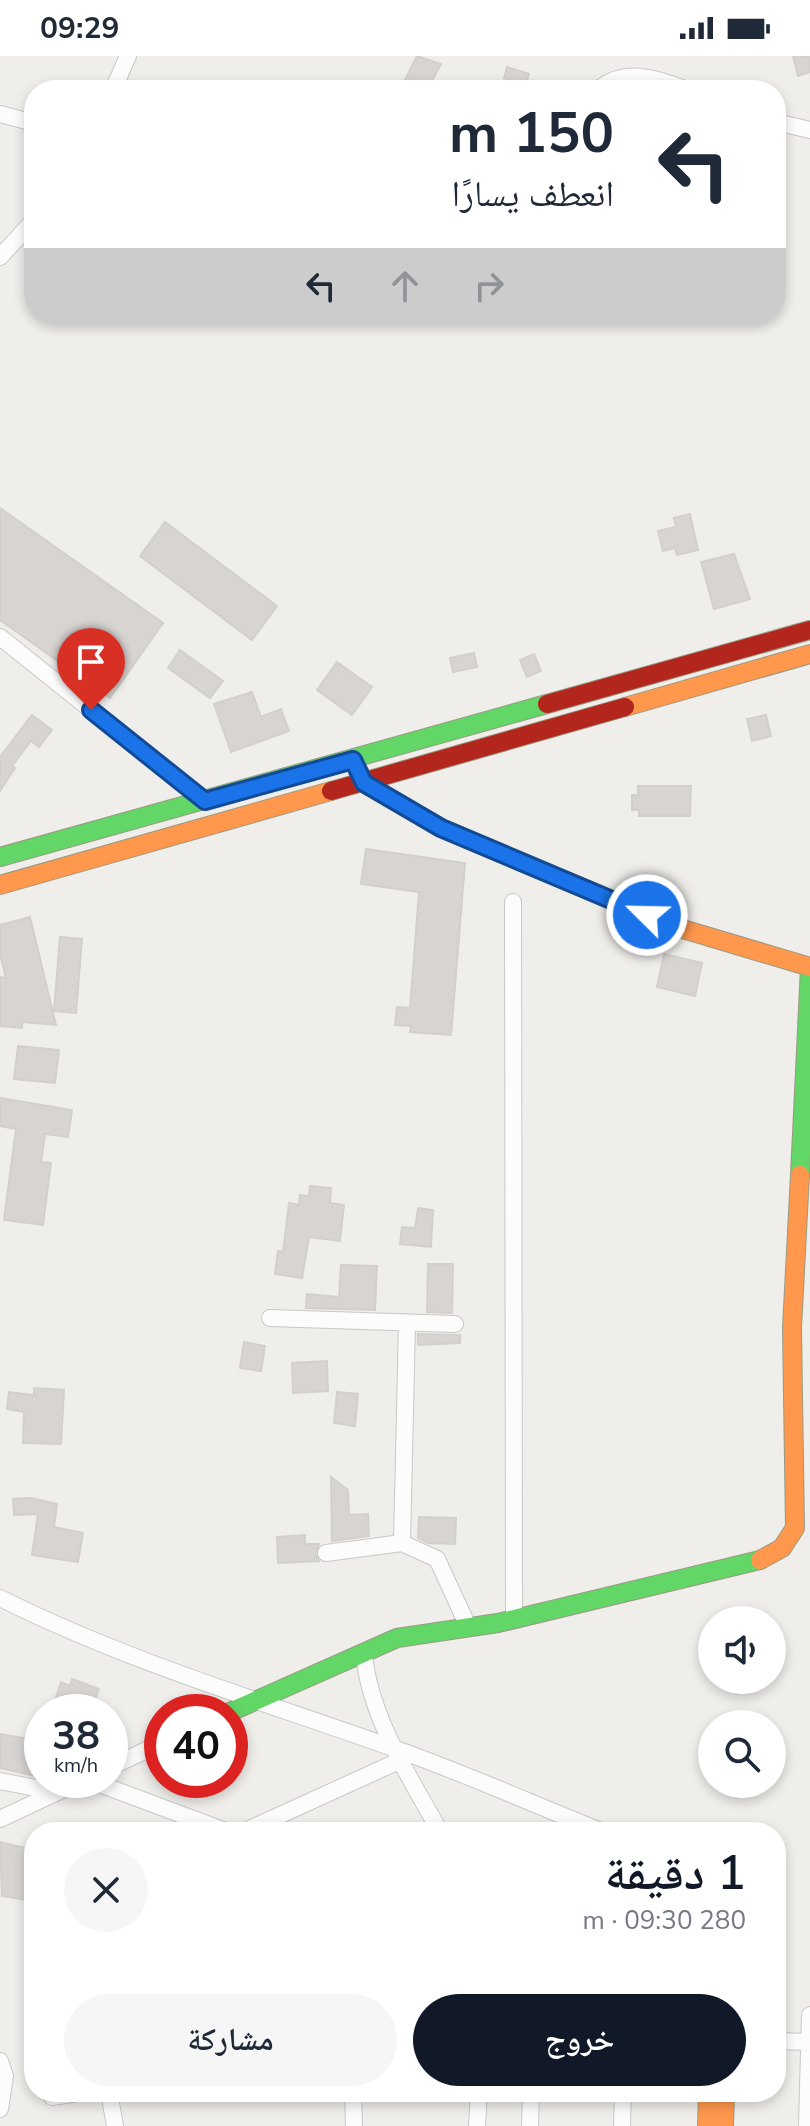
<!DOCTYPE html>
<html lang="ar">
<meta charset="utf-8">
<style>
body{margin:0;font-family:"Nunito Sans","Noto Naskh Arabic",sans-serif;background:#f6f6f7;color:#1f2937;direction:rtl;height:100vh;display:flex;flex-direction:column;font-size:30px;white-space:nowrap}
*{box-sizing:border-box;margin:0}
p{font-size:26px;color:#747a83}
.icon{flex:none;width:44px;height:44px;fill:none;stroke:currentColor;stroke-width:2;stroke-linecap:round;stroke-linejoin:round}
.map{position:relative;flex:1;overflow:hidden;direction:ltr}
.drawer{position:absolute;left:24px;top:1766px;width:762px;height:280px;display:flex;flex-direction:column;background:#fff;border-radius:32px;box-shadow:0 4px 12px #0003;direction:rtl}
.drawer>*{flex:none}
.top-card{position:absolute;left:24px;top:24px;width:762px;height:244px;border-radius:32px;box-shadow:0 4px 12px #0003;direction:rtl;background:#fff;color:#1f2937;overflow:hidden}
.tools{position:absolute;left:698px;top:1550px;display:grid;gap:16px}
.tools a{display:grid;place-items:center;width:88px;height:88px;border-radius:50%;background:#fff;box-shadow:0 4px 12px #0003;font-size:40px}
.speed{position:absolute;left:24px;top:1638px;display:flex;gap:16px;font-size:40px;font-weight:700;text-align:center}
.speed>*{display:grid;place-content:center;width:104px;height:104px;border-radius:50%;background:#fff;box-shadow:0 4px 12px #0003;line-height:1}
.speed small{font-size:20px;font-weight:400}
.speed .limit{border:12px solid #d22;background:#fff;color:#111}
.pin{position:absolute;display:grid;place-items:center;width:68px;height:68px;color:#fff;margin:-82px -34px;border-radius:50% 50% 50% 0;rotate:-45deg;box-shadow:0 0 8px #0007}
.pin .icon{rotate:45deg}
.me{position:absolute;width:88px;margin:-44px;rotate:293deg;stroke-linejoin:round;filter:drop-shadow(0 0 6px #0008)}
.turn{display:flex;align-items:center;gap:28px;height:168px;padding:0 40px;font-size:36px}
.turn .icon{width:104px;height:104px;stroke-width:2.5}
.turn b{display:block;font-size:56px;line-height:68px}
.lanes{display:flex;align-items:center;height:76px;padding:0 40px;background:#0003;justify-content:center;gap:40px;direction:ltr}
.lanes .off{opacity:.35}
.round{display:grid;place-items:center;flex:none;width:84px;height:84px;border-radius:42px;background:#f6f6f7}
.overview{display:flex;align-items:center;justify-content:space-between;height:136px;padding:0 40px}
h1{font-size:48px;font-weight:600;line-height:60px;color:#111827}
.primary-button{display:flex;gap:16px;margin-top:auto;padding:16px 40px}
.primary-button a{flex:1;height:92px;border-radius:48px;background:#111827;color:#fff;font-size:32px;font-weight:600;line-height:92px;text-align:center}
.primary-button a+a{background:#f6f6f7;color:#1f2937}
.status{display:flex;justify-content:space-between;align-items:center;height:56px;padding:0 40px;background:#fff;direction:ltr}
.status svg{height:22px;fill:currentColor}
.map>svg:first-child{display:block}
</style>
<div class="status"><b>09:29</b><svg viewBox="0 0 49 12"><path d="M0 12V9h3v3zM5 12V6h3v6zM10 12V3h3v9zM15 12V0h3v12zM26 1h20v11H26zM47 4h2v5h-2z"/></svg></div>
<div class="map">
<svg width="810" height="2070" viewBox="0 0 810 2070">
<rect width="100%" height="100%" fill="#f0eeeb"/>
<path fill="#d7d4d2" stroke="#d3d0cc" stroke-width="2" d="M 417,0 L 441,8 L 427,34 L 400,34 Z
M 793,0 L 810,0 L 810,16 L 798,20 Z
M 507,11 L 529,18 L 524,34 L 510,34 L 513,25 L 504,22 Z
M 0,452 L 163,567 L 110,642 L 0,564 Z
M 690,458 L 698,494 L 677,499 L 675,492 L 663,495 L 658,475 L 676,471 L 674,462 Z
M 165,466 L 277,550 L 252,584 L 140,500 Z
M 734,498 L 750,543 L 714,553 L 701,506 Z
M 180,594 L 223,625 L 210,642 L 168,612 Z
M 474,597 L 477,611 L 453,616 L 450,602 Z
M 534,598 L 541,615 L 527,621 L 520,604 Z
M 337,606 L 372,631 L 352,659 L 317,634 Z
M 252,636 L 261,661 L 281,653 L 289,675 L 231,696 L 214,648 Z
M 32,659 L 52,674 L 39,691 L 31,685 L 12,710 L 15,712 L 0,735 L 0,701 Z
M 766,659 L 771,680 L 752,685 L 747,663 Z
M 638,730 L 691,730 L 690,760 L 639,760 L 639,754 L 632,754 L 632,739 L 638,739 Z
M 366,793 L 465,807 L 451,979 L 410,976 L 411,970 L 395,969 L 397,951 L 410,952 L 419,836 L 361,828 Z
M 30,861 L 56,969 L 22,966 L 22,972 L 0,970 L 0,921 L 6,922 L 0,898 L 0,869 Z
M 60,881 L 82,883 L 76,957 L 54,955 Z
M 664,898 L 702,907 L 695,940 L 657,931 Z
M 18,990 L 59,994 L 55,1027 L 14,1023 Z
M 0,1042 L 72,1054 L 68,1081 L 45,1078 L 41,1106 L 51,1107 L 43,1169 L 4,1164 L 16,1073 L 0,1070 Z
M 310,1130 L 331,1132 L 330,1147 L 344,1149 L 340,1185 L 309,1181 L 302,1222 L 275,1218 L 278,1195 L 283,1196 L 289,1147 L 299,1149 L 300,1139 L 309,1140 Z
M 418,1152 L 433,1154 L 431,1191 L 400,1188 L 402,1171 L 415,1172 Z
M 428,1208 L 453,1208 L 452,1257 L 427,1256 Z
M 341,1209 L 377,1210 L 375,1254 L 306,1252 L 307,1238 L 339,1241 Z
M 418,1278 L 460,1279 L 460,1287 L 418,1289 Z
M 244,1286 L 265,1290 L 261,1315 L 240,1312 Z
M 327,1305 L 328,1335 L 293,1337 L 292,1307 Z
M 34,1332 L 64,1334 L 61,1388 L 23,1387 L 24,1356 L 7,1353 L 9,1336 L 34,1339 Z
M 337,1336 L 358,1338 L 355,1370 L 334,1367 Z
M 331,1421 L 348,1434 L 349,1459 L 368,1458 L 369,1480 L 332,1485 Z
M 31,1442 L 57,1448 L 54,1471 L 83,1477 L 78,1506 L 32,1499 L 38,1458 L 14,1459 L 13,1443 Z
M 419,1461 L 456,1462 L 455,1488 L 428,1487 L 418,1482 Z
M 305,1479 L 305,1488 L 319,1488 L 315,1498 L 319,1505 L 278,1507 L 277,1481 Z
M 72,1623 L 99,1633 L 90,1656 L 51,1656 L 61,1626 L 70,1630 Z
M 0,1678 L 29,1683 L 27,1689 L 42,1694 L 39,1721 L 0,1712 Z
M 0,1786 L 34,1794 L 34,1845 L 2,1840 Z"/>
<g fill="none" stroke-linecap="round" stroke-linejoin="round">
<g stroke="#c9c8c7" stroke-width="18">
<path id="street" d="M 113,34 L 128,0
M 598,34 C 624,11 658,22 687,34
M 0,58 L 34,67
M 776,66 L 810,74
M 0,201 L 34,164
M 0,581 L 205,745
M 513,846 L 514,1563
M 270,1262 L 455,1268
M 402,1487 L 407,1267
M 326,1497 L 402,1487 L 437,1503 L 466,1566
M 0,1542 C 126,1605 261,1645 393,1692 C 464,1717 533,1748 603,1776
M 364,1599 C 371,1664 409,1719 440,1776
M 110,1711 L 162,1687
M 89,1724 L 228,1776
M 0,1725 L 57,1736
M 0,1763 L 83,1724
M 243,1776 L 401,1704
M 776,1985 L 809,1986
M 0,2005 L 5,2020 L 0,2053
M 109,2036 L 115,2070
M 353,2036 L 354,2070
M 52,2041 L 84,2036
M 477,2070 L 479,2036
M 530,2070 L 531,2036
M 622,2070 L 623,2036
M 807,2070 L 810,1959"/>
</g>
<g stroke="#999a82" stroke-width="20">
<path id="fast" d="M 0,801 L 547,648
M 800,1119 L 810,911
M 230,1656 L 397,1582 L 498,1567 L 760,1504"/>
</g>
<g stroke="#999a82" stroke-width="20">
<path id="slow" d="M 625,651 L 810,598
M 0,829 L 331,735
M 626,850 L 676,871 L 810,911
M 760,1504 L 782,1492 L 795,1472 L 792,1272 L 800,1119
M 707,2070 L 708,2036
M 724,2070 L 725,2036"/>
</g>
<g stroke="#999a82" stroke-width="20">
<path id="jam" d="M 547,648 L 810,574
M 359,716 L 364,727 L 441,772 L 626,850
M 331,735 L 625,651"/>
</g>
<use href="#street" stroke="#fdfcfc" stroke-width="16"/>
<use href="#fast" stroke="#63d668" stroke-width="18"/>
<use href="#slow" stroke="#ff974d" stroke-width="18"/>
<use href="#jam" stroke="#b3261e" stroke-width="18"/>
</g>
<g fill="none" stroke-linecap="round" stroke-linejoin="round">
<g stroke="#114b97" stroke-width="20">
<path id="route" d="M 91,654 L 205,745 L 353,704 L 364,727 L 441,772 L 647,859"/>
</g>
<use href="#route" stroke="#1a73e8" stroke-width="14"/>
</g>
</svg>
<div class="tools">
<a><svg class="icon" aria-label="sound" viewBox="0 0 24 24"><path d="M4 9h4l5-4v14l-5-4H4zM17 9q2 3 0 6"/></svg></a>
<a><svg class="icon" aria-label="search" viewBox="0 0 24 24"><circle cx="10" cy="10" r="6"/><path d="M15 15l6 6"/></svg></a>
</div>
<div class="speed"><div>38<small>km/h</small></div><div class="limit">40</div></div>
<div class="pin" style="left:91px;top:654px;background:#d93025"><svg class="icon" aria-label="arrive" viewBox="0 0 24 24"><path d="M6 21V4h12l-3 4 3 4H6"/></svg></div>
<svg class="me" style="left:647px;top:859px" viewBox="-20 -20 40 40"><circle r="17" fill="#1a73e8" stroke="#fff" stroke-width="3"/><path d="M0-11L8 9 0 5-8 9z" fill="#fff"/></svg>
<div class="top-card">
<div class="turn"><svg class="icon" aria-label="left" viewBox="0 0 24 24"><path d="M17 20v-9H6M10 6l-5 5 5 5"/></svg><div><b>150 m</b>انعطف يسارًا</div></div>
<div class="lanes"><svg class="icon" aria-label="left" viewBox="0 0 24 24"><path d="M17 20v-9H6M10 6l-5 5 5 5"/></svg><svg class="icon off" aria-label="ahead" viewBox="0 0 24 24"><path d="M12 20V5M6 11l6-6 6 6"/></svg><svg class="icon off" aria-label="right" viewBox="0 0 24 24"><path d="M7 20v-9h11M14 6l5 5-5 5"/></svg></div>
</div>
<section class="drawer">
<div class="overview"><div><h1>1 دقيقة</h1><p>280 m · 09:30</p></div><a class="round"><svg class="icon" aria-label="close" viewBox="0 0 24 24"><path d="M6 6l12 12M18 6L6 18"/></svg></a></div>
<div class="primary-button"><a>خروج</a><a>مشاركة</a></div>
</section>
</div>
